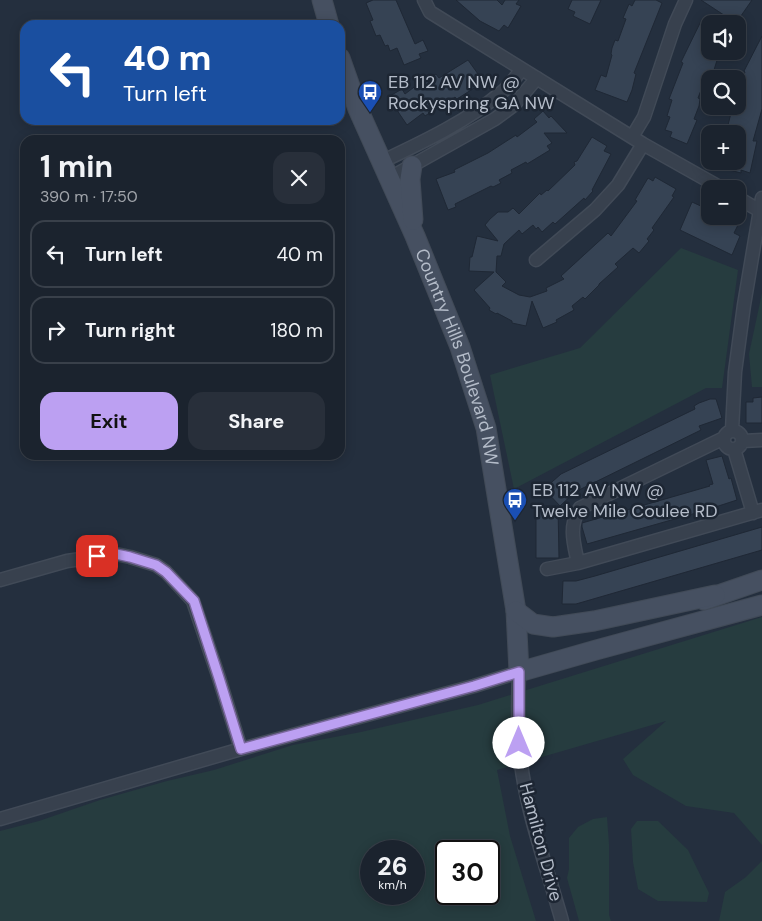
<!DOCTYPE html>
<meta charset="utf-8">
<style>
body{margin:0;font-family:"DM Sans",sans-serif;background:#282f3a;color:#f1f3f6;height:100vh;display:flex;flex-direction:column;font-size:19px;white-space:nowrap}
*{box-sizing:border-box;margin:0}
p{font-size:16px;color:#a0a4aa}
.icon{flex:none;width:28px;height:28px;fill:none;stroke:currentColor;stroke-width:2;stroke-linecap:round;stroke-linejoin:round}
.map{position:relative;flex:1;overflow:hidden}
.side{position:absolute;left:20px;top:135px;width:325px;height:325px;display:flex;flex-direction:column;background:#1b232e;border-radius:15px;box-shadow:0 2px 12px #0003,0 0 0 1px #39404a}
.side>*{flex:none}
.guide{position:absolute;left:20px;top:20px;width:325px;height:105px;border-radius:15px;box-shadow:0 2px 12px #0003,0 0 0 1px #39404a;background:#1a4fa0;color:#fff;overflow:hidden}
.fabs{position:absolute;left:701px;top:15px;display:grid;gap:10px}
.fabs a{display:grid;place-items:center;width:45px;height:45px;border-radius:10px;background:#1b232e;box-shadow:0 2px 12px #0003,0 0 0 1px #39404a;font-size:25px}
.speed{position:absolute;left:360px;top:840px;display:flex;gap:10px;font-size:25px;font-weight:700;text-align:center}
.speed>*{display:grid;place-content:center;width:65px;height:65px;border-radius:50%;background:#1b232e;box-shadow:0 2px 12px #0003,0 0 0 1px #39404a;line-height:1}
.speed small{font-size:12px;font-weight:400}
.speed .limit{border:2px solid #111;border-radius:8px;background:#fff;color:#111}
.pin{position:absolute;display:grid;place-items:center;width:42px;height:42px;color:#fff;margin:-21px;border-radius:10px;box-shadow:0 2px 8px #0006}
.me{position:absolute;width:55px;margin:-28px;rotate:0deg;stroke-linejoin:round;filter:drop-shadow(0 0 4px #0008)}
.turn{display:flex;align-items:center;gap:18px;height:105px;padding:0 20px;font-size:22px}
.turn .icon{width:65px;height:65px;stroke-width:2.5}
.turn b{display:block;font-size:35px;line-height:42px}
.round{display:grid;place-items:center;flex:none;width:52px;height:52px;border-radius:15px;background:#282f3a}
.summary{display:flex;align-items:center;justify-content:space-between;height:85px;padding:0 20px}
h1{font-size:30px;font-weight:700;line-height:38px}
.action{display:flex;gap:10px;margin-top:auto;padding:10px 20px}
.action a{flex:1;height:58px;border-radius:15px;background:#bca0f2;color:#111;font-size:20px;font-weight:700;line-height:58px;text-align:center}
.action a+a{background:#282f3a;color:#f1f3f6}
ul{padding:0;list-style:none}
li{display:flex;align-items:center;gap:15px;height:68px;margin:0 10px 8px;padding:0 10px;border:2px solid #39404a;border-radius:15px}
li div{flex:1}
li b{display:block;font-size:19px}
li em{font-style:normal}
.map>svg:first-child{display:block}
</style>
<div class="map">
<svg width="762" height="921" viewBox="0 0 762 921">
<rect width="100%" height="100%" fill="#242f3e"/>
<path fill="#263c3f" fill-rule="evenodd" d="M 681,248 L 738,270 L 722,388 L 706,388 L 514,489 L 490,375 L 580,348 Z
M 762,293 L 762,387 L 752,387 L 749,354 Z
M 762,617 L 762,845 L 734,813 L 686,806 L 633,775 L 623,759 L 666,721 L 497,770 L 510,836 L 536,921 L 0,921 L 0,831 L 39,821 L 100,800 L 167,781 L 214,770 L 293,745 L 361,732 L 478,705 ZM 371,851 L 414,851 L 414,894 L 371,894 ZM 446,851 L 489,851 L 489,894 L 446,894 Z
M 607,817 L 609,844 L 609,915 L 611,921 L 579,921 L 567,878 L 569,869 L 569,838 L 578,827 L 593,819 Z
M 637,821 L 658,821 L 688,850 L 709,893 L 707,902 L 658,901 L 638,889 L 633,862 L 631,829 Z
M 762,861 L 762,921 L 719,921 L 725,892 L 746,877 Z"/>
<path fill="#364354" stroke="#1f2835" d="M 373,0 L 396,0 L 415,44 L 423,40 L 428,51 L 419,54 L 421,58 L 404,65 L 397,48 L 390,51 L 388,45 L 385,46 L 380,35 L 376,36 L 370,21 L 373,20 L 366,3 Z
M 456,0 L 497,0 L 502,5 L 505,0 L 519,0 L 516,4 L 521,6 L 508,28 L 504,25 L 499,31 L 480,21 Z
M 572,0 L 601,0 L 590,24 L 573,16 L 575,12 L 568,9 Z
M 635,0 L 656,0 L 662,3 L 634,73 L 636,74 L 632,90 L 627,102 L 595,90 L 601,75 L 606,77 L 612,55 L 611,54 L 612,48 L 615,40 L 618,41 L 626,19 L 623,18 L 629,4 L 632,6 Z
M 701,0 L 752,0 L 736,23 Z
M 702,19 L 710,23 L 710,51 L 720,51 L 713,73 L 708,72 L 698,98 L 700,99 L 699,106 L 694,119 L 697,120 L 687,144 L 670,137 L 672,132 L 665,130 L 670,117 L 667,116 L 672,100 L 669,99 L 683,63 L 681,62 Z
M 762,36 L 762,109 L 753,141 L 757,141 L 750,173 L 741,170 L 741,173 L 706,164 L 706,161 L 738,161 L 738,134 L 729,133 L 731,126 L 728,125 L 731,113 L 714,108 L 715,106 L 738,106 L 738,97 L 745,79 L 743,78 L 745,72 L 744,71 Z
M 468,60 L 478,74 L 476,76 L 482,83 L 457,99 L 455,97 L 441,108 L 440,106 L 425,116 L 423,113 L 407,125 L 388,97 L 402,89 L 405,94 L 430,75 L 431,77 L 436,74 L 439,78 Z
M 543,111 L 549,118 L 551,116 L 567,133 L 544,133 L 552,143 L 547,146 L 550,150 L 527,164 L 526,162 L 511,170 L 512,173 L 499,180 L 501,183 L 493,187 L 491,186 L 455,204 L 456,207 L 448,210 L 436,179 L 455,172 L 454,170 L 488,153 L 516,135 L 517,137 L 537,122 L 534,119 Z
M 592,137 L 607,146 L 604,151 L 611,154 L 592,190 L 593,191 L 585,200 L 584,198 L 555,224 L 553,222 L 542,232 L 538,227 L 536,229 L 533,225 L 522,234 L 519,230 L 504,244 L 501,256 L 497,256 L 496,272 L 506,282 L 502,286 L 519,295 L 530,297 L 547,291 L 546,288 L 564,279 L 561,276 L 608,233 L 611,236 L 637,201 L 635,200 L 648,178 L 653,181 L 655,177 L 676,189 L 672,196 L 674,197 L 652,228 L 654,230 L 647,239 L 649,241 L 639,253 L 633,248 L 615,264 L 618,267 L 599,284 L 599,285 L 585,299 L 583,297 L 572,306 L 574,310 L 556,320 L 557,322 L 543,328 L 532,301 L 526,326 L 512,323 L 512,321 L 497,313 L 496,314 L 489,310 L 490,308 L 474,290 L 494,272 L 469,271 L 470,257 L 472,257 L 477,236 L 498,241 L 485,225 L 490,219 L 498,212 L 508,212 L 513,208 L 519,214 L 540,193 L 541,195 L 547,190 L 548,191 L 575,165 L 574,162 L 577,161 Z
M 692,202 L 703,207 L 701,211 L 710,214 L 710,216 L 714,216 L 729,223 L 729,221 L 738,225 L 734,233 L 740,236 L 732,255 L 680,230 Z
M 762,397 L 762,423 L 746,423 L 746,402 L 753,402 L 753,398 Z
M 710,399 L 716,399 L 722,418 L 699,426 L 701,430 L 575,492 L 560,506 L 544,489 L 561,474 L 695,409 L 694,406 L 699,403 Z
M 722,456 L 729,479 L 731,478 L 737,500 L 703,511 L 587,544 L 582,527 L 582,523 L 710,486 L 709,485 L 713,484 L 706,460 Z
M 536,506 L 558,506 L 559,558 L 536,558 Z
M 762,527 L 762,550 L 576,604 L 562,604 L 563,581 L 576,581 L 595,576 Z"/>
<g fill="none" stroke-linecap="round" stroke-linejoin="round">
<g stroke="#414a57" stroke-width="15">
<path id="street" d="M 424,0 L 430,12 L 643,144 L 723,189
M 632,137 L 644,117 L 675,24 L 686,0
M 381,162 C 423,142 466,122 502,92 C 510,86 516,76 522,69
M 388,179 L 495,119 L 514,105 L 537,78
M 738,198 L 762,212
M 536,260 L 595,210 L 618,185 L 643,144
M 732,430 L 735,372 L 744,305 L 762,198
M724 440a9 9 0 1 1 18 0a9 9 0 1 1-18 0Z
M 743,441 L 762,440
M 734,449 L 753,513
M 578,563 C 574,544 568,526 580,508 L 724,438
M 547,569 L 578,563 L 762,510
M 0,580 L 67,561 L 116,554 L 130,557 L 156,565 L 166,572 L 193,601 L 219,678 L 241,749
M 0,819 L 241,749 L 474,686 L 519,672 C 518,695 518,719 519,742 C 522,801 546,864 562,921"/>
</g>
<g stroke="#414a57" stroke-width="21">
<g id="secondary">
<path d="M 322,0 L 329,25"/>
<path id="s1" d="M 340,58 L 358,109 L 415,236 L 460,347 L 486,428 L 516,611 L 519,672 L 596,650 L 762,605"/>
<path d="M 412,166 L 410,179 L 413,220"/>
<path d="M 704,600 L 762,580"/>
<path d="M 516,611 L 533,624 L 553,627 L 594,621 L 715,595"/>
</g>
</g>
<use href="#street" stroke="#38414e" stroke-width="12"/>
<use href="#secondary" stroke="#465061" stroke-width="19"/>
</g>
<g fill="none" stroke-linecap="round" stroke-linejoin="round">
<g stroke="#7a689d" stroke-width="12">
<path id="route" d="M 97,556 L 116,554 L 130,557 L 156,565 L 166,572 L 194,601 L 219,678 L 241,749 L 474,686 L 519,672 L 519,743"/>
</g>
<use href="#route" stroke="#bca0f2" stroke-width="9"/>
</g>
<defs>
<g id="bus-pin" transform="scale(1.25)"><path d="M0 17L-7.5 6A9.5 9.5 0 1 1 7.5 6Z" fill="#1a4fb4" stroke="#1d2633"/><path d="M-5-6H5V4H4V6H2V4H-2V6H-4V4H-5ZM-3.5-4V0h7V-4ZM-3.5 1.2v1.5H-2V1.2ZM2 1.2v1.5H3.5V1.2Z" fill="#fff"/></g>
</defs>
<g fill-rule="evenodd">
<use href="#bus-pin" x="370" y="92"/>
<use href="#bus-pin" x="515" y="500"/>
</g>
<g text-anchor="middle" stroke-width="5" stroke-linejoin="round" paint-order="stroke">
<g font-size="18" fill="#b4bcc9" stroke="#1d2633" text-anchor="start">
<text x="388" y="88">EB 112 AV NW @<tspan x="388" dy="21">Rockyspring GA NW</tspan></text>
<text x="532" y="496">EB 112 AV NW @<tspan x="532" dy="21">Twelve Mile Coulee RD</tspan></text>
</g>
<g font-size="18" fill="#b4bcc9" stroke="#1d2633">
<text dy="6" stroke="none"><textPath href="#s1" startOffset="322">Country Hills Boulevard NW</textPath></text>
<text transform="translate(541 842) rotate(75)" y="6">Hamilton Drive</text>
</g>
</g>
</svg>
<div class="fabs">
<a><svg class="icon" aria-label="sound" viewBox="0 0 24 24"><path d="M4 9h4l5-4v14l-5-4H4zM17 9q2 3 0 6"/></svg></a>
<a><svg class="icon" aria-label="search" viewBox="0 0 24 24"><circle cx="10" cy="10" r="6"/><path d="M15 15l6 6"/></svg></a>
<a>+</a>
<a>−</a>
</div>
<div class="speed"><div>26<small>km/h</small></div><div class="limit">30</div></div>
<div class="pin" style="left:97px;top:556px;background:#d93025"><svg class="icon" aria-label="arrive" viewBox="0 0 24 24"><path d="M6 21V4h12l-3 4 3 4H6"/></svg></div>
<svg class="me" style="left:519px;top:743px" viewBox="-20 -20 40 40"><circle r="19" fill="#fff"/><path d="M0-13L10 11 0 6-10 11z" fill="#bca0f2"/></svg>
<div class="guide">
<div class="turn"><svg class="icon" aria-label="left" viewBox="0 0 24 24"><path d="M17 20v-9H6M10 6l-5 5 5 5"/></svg><div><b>40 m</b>Turn left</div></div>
</div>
<section class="side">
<div class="summary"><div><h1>1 min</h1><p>390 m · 17:50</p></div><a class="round"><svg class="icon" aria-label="close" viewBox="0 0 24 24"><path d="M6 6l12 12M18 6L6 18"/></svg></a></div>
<ul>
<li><svg class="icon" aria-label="left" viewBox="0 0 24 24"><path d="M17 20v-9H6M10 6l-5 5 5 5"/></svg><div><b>Turn left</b></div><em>40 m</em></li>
<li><svg class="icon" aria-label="right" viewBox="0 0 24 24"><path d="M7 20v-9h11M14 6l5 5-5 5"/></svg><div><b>Turn right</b></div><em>180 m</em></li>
</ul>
<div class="action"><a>Exit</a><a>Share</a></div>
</section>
</div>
